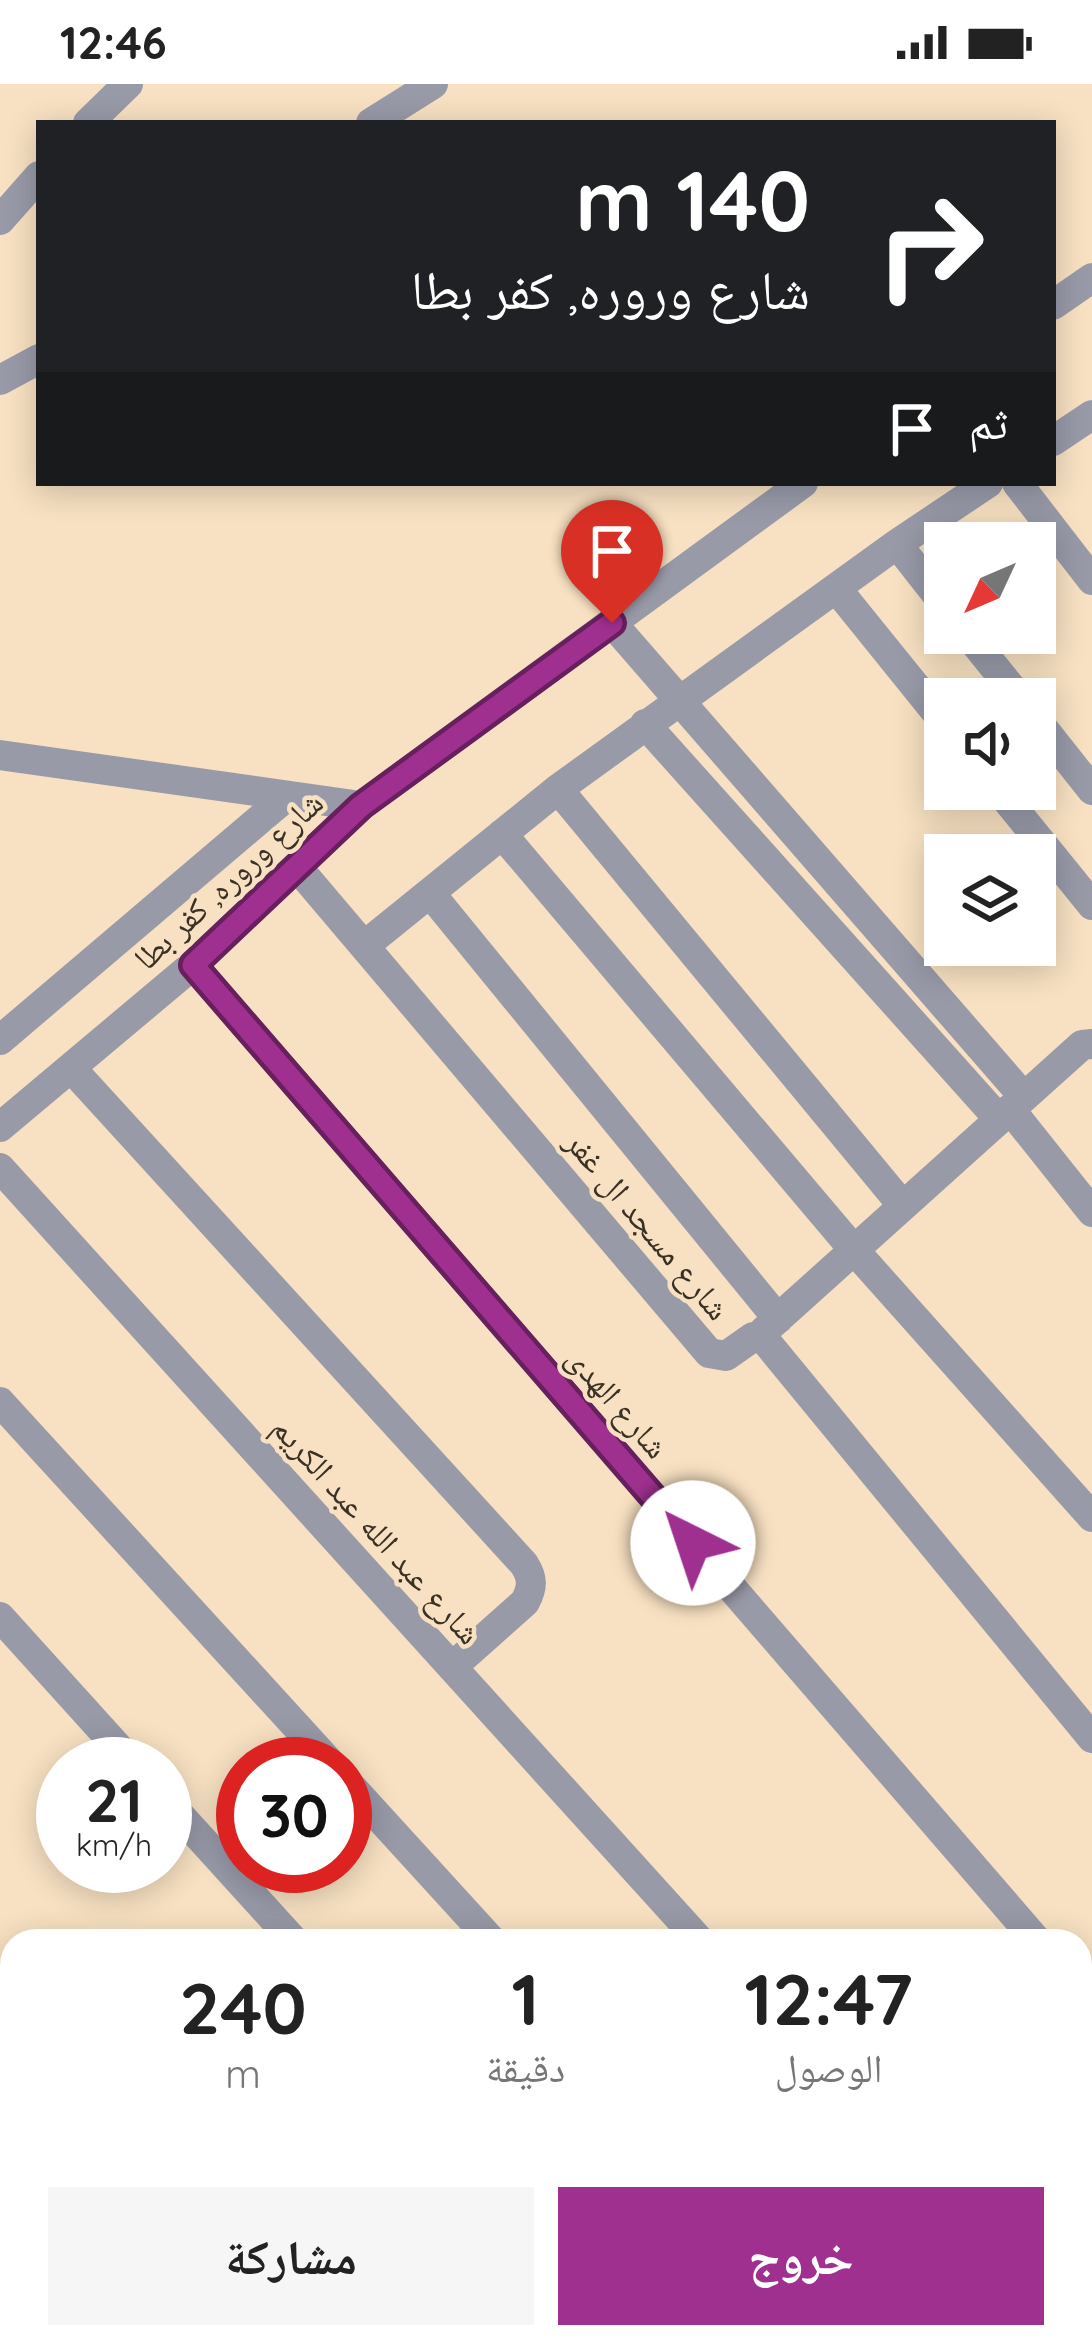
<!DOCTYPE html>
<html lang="ar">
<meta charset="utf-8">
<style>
body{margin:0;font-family:Quicksand,"Noto Naskh Arabic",sans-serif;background:#f6f6f6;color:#222;direction:rtl;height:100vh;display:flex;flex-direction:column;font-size:45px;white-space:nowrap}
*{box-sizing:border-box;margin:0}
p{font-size:39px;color:#767676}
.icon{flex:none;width:66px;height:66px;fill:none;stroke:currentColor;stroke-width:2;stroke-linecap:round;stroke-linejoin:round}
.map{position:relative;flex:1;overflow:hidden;direction:ltr}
.drawer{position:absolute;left:0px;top:1845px;width:1092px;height:420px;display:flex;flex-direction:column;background:#fff;border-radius:36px 36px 0 0;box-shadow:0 6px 30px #0003;direction:rtl}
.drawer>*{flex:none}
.guide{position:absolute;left:36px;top:36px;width:1020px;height:366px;border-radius:0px;box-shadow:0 6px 30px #0003;direction:rtl;background:#202124;color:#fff;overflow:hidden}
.needle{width:78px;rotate:226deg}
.controls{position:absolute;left:924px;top:438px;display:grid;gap:24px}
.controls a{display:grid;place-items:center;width:132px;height:132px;border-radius:0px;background:#fff;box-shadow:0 6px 30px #0003;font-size:60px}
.speed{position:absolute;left:36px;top:1653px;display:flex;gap:24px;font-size:60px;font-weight:700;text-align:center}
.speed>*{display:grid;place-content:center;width:156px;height:156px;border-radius:50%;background:#fff;box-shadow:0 6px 30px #0003;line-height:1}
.speed small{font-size:30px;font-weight:400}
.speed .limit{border:18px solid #d22;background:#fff;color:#111}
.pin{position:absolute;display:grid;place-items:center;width:102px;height:102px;color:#fff;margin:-123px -51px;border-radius:50% 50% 50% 0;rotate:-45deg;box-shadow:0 0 12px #0007}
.pin .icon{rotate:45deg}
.me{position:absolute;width:132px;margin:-66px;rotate:319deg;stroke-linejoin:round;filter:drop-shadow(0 0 9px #0008)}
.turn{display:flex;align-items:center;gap:42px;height:252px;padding:0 48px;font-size:54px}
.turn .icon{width:156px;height:156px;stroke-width:2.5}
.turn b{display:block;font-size:84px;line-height:102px}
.then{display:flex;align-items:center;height:114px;padding:0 48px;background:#0003;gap:24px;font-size:45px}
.eta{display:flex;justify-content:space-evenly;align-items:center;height:204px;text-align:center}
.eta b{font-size:72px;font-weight:700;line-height:84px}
.action{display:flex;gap:24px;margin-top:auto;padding:24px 48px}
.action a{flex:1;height:138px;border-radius:0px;background:#9f308f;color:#fff;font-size:48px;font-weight:700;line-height:138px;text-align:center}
.action a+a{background:#f6f6f6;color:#222}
.status{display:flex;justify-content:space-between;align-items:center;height:84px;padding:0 60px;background:#fff;direction:ltr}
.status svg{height:33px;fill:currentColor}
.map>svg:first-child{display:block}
</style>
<div class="status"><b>12:46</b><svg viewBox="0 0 49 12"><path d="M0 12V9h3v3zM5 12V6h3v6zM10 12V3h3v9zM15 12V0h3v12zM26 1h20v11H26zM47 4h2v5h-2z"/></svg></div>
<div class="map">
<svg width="1092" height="2265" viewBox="0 0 1092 2265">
<rect width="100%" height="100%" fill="#f8e1c2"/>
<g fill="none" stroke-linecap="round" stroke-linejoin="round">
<path stroke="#989aa8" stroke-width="30" d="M 88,39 L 128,0
M 371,39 L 433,0
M 0,136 L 39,92
M 0,296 L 39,275
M 1053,357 L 1092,331
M 1017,399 L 1092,496
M 897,460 L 945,521
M 836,504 L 945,639
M 612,539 L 1024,1013
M 967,549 L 1020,615
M 1035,634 L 1092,706
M 645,640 L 998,1034
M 0,671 L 361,722
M 558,705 L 903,1122
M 998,705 L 1092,821
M 502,750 L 854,1166 L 1092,1433
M 297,783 L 709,1269 L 726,1272 L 753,1253 L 764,1255 L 1092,1654
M 430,809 L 778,1235
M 364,862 L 558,705 L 897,460 L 988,399
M 193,881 L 1037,1857
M 0,956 L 287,712
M 72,985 L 524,1480 C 533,1494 533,1503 525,1518 L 452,1583
M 1010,1025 L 1092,1128
M 0,1084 L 700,1857
M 764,1247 L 1082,961 L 1092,960
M 0,1318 L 331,1680
M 0,1533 L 133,1680
M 345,1696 L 492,1857
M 165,1715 L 294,1857
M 1080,1907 L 1092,1921
M 1080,1973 L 1092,1962
M 653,2253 L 664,2265
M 831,2265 L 831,2253"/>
<path stroke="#989aa8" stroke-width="30" d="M 1053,221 L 1092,194
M 0,1043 L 193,881 L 361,722 L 803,399"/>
<path stroke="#73768b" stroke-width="30" d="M 1080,2168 L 1092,2162
M 1080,2215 L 1092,2209
M 885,2265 L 909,2253
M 979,2265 L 1003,2253"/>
</g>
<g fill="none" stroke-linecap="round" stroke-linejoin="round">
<g stroke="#671f5d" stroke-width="30">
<path id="route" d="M 612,539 L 361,722 L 193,881 L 693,1459"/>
</g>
<use href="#route" stroke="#9f308f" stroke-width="21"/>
</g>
<g text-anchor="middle" stroke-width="9" stroke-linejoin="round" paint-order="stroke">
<g font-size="33" fill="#3a3125" stroke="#f8e1c2">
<text transform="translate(228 796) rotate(-43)" y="12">شارع وروره, كفر بطا</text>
<text transform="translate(648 1141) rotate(50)" y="12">شارع مسجد ال غفر</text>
<text transform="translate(618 1318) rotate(49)" y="12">شارع الهدى</text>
<text transform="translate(377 1446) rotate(48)" y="12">شارع عبد الله عبد الكريم</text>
</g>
</g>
</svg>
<div class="controls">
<a><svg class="needle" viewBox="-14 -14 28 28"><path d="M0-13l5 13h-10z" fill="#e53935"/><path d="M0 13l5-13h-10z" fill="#767676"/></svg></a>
<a><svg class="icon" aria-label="sound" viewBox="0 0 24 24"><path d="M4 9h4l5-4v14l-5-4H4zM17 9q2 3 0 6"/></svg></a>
<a><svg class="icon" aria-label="layers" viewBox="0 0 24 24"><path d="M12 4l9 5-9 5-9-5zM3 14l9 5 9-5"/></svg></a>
</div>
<div class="speed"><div>21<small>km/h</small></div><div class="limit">30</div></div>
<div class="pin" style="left:612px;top:539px;background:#d93025"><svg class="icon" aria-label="arrive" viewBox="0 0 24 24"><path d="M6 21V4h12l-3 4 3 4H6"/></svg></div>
<svg class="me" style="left:693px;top:1459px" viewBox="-20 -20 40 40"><circle r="19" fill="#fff"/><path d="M0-13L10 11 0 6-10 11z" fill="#9f308f"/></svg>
<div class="guide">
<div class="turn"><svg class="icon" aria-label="right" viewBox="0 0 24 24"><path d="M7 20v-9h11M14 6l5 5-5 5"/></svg><div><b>140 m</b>شارع وروره, كفر بطا</div></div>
<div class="then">ثم<svg class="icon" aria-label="arrive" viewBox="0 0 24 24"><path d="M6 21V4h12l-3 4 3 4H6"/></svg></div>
</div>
<section class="drawer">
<div class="eta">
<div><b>12:47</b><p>الوصول</p></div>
<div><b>1</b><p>دقيقة</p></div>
<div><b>240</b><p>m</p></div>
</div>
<div class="action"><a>خروج</a><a>مشاركة</a></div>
</section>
</div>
